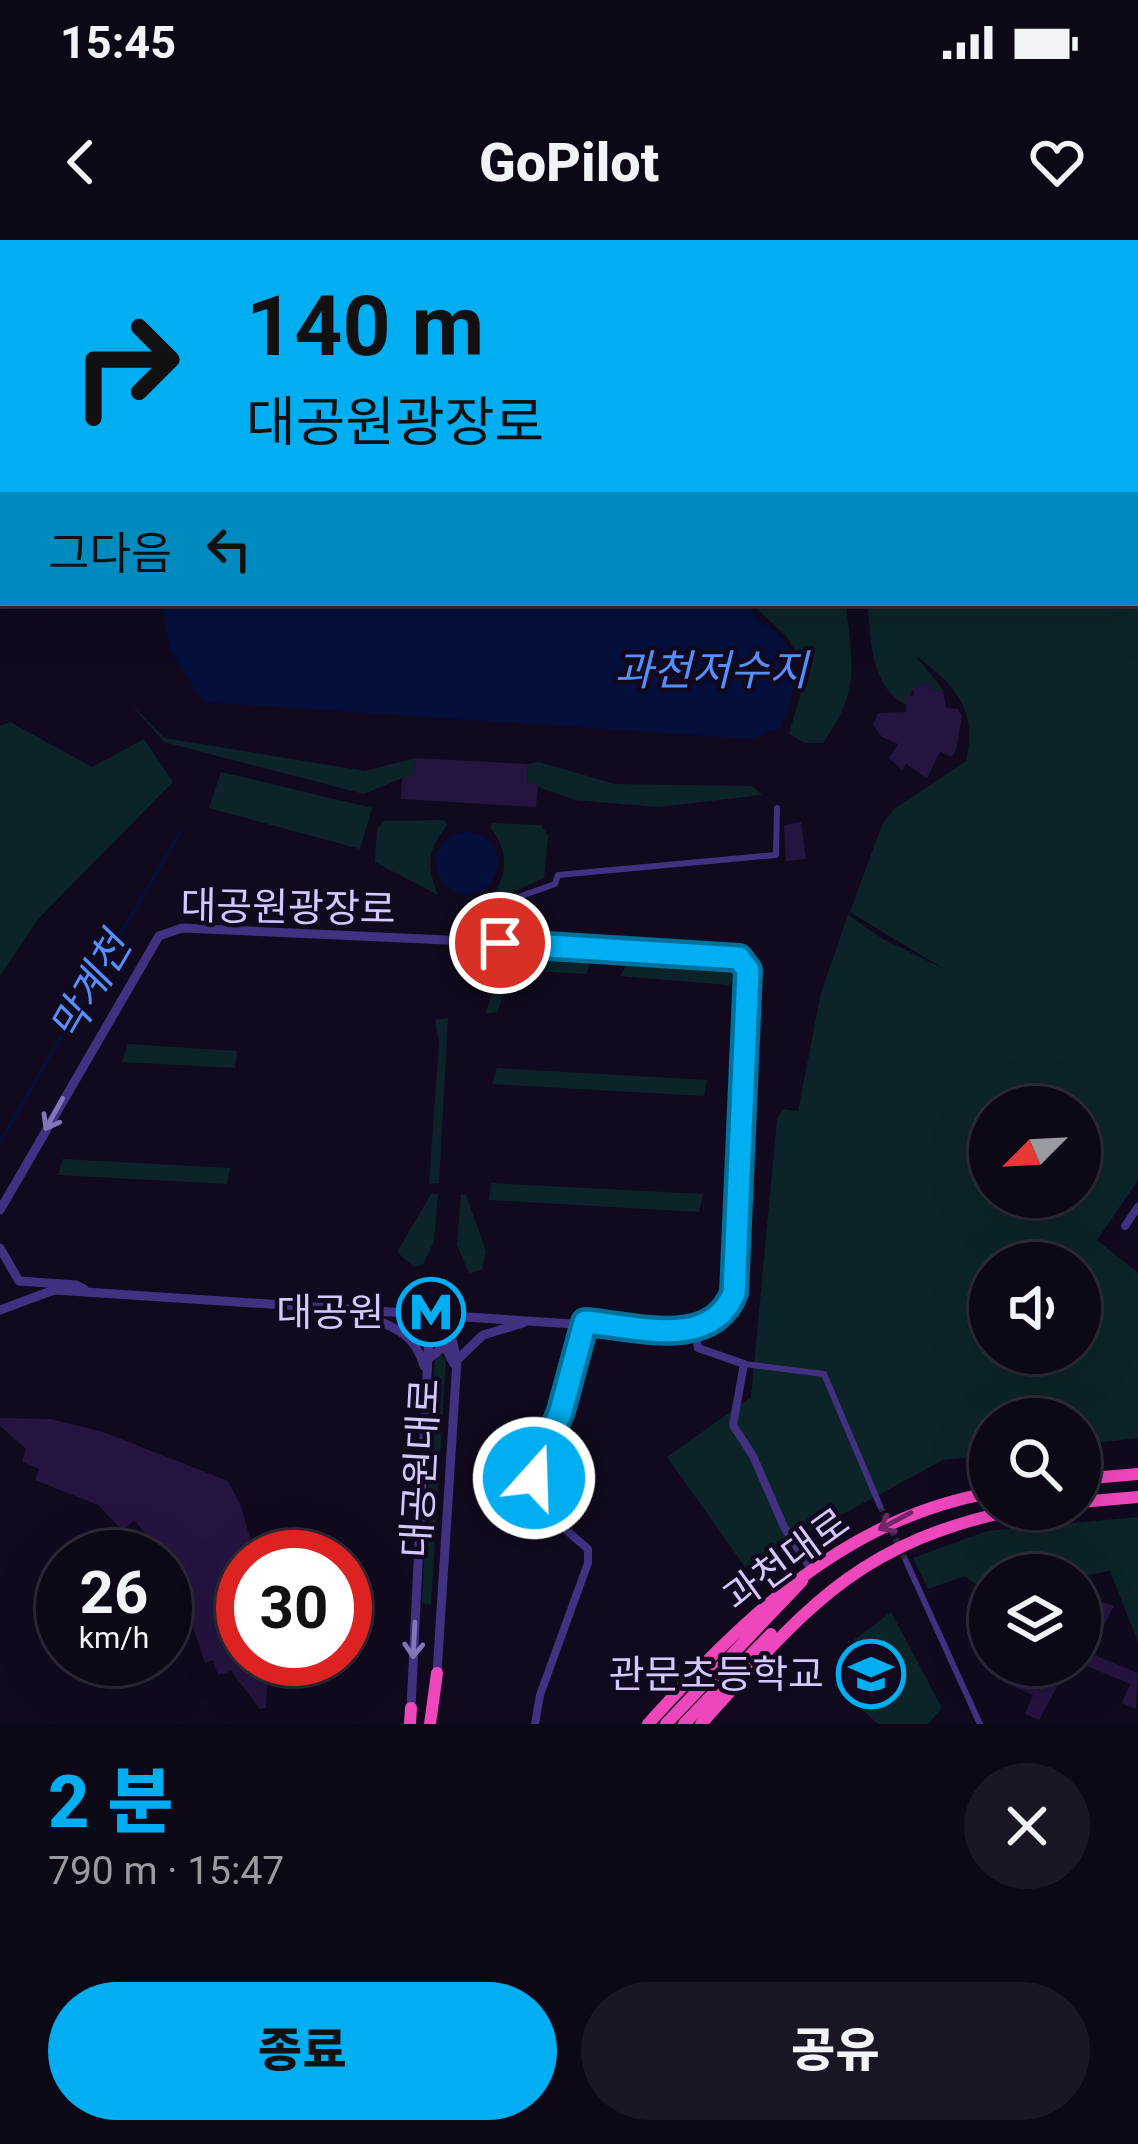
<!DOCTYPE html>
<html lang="ko">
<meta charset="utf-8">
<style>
body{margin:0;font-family:Roboto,"Noto Sans KR",sans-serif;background:#1b1623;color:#f1f3f6;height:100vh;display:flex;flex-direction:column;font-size:45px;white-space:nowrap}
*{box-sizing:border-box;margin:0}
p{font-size:39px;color:#9a9aa1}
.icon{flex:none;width:66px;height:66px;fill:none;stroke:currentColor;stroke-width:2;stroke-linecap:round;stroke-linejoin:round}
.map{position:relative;height:1484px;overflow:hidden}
.details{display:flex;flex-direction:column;background:#0d0816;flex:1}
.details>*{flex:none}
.banner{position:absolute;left:0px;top:0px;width:1140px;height:366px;box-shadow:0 12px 48px #0002,0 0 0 3px #2d2935;background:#00aef1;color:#111;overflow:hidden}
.needle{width:78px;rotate:246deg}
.controls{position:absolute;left:969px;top:846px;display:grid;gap:24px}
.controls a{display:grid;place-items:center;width:132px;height:132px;border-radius:50%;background:#0d0816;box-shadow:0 12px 48px #0002,0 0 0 3px #2d2935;font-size:60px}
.speed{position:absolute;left:36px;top:1290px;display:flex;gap:24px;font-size:60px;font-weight:700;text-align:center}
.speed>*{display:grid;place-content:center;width:156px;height:156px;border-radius:50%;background:#0d0816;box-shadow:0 12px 48px #0002,0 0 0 3px #2d2935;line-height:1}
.speed small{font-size:30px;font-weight:400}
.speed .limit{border:18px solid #d22;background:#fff;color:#111}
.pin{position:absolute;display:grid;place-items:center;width:102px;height:102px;color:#fff;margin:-51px;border:6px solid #fff;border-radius:50%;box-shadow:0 3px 12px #0007}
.me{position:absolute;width:132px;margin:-66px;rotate:20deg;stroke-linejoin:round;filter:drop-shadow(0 0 9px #0008)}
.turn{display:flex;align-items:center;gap:42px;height:252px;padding:0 48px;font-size:54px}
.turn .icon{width:156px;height:156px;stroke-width:2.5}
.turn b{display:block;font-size:84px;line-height:102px}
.then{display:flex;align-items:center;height:114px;padding:0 48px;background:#0003;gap:24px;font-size:45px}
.round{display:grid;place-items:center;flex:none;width:126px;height:126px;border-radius:63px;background:#1b1623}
.overview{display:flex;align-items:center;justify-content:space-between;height:204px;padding:0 48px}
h1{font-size:72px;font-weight:800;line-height:90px;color:#00aef1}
.primary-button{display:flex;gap:24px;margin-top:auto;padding:24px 48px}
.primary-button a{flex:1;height:138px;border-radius:72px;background:#00aef1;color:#111;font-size:48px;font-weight:800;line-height:138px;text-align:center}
.primary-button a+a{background:#1b1623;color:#f1f3f6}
.status{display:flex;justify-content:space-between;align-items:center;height:84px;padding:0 60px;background:#0d0816;direction:ltr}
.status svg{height:33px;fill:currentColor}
header{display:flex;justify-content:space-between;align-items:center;height:156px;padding:0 48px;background:#0d0816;font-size:54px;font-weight:800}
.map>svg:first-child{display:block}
</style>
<div class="status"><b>15:45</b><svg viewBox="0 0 49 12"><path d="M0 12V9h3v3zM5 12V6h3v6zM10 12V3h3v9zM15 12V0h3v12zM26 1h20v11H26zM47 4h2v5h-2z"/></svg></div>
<header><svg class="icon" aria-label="back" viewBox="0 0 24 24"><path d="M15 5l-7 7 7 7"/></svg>GoPilot<svg class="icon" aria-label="heart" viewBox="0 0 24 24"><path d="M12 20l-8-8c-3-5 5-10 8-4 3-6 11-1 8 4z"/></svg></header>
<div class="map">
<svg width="1138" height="1484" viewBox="0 0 1138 1484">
<rect width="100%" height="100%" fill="#110a1e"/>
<path fill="#0c2428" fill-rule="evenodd" d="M 419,0 L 932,0 L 929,3 Z
M 1138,72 L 1138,940 L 1097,1000 L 1138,1033 L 1138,1198 L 1080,1205 L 1080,1179 L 990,1179 L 990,1215 L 943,1220 L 745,1327 L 667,1217 L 751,1157 L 777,880 L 783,869 L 798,871 L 821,753 L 848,675 L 881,698 L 944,729 L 850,672 L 882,585 L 894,569 L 966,521 C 978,469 956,446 916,416 L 943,450 L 932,451 L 929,443 L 913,448 L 906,465 C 869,444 872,402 867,363 L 1137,363 ZM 990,867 L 1080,867 L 1080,957 L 990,957 ZM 990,1023 L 1080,1023 L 1080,1113 L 990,1113 Z
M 751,363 L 846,363 C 852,425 861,450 823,503 L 805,503 L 789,494 L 807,432 L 787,397 Z
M 130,463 L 164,498 L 365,531 L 415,518 L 414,538 L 402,538 L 364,554 L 164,502 Z
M 10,482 L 92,527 L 144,499 L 173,542 L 38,679 L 0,736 L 0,486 Z
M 539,522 L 615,544 L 752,546 L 762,555 L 659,567 L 575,560 L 527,543 L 528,524 Z
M 221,532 L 372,568 L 360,609 L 209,568 Z
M 444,580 L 447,585 C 426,612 427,627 438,655 L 375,622 L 377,589 L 385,581 Z
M 493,583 L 541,585 L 548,596 L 544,638 L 494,661 L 490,659 C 509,635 509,611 490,587 Z
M 471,683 L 481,683 L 481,710 C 518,706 552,718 590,720 L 587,734 L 514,730 L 497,772 L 486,773 L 493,747 L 473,741 Z
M 629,721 L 716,725 L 732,732 L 733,741 L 729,745 L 620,736 Z
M 448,778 L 439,943 L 429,944 L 439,803 L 435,780 Z
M 128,804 L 237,811 L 235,828 L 122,822 Z
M 497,828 L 707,840 L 704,856 L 492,844 Z
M 63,919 L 230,928 L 227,944 L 58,935 Z
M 491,943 L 703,954 L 699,972 L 489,960 Z
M 431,954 L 438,954 L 434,1001 L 423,1025 L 414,1027 L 397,1012 Z
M 461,955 L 466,955 L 486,1011 L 482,1030 L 469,1033 L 457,1005 Z
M 439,1113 L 446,1119 L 431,1365 L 422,1363 L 435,1117 Z
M 1138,1277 L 1138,1402 L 1110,1331 L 1080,1336 L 990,1335 L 990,1355 L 965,1336 L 928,1349 L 913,1318 L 987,1291 Z
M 891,1372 L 942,1468 L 928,1484 L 878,1484 L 834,1445 L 857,1416 L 854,1400 Z"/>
<path fill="#040f3c" d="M 162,363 L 747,363 C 752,378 761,381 773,390 C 808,417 794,453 781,487 L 752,499 L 203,462 L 170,411 Z
M436 623a31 31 0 1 1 62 0a31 31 0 1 1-62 0Z"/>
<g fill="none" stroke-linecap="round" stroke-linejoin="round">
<path stroke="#040f3c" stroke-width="3" d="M 0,902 L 180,592"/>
</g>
<path fill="#251440" d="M 930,443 L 932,451 L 943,450 L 946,468 L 958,469 L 962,476 L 956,510 L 952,517 L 940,512 L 927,538 L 906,524 L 902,530 L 889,518 L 898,504 L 882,497 L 873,485 L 878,473 L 906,472 L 906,456 L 914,455 L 912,448 Z
M 415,518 L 528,524 L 527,543 L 538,544 L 536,567 L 401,559 L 402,538 L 414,538 Z
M 801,582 L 806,619 L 786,621 L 784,585 Z
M 0,1178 L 50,1179 L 103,1192 L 228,1241 L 241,1266 L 255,1317 L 243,1317 L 243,1419 L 268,1419 L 266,1468 L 260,1469 L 231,1431 L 218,1435 L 213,1420 L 205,1423 L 183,1357 L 165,1335 L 169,1320 L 134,1280 L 123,1291 L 98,1265 L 35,1240 L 39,1229 L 22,1222 L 26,1209 L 0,1186 Z
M 1080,1355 L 1114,1366 L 1096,1399 L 1082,1393 L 1090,1373 L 1080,1369 Z
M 1092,1414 L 1138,1433 L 1136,1469 L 1122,1463 L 1130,1444 L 1087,1426 Z
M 1008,1430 L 1057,1447 L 1039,1480 L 1025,1474 L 1033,1455 L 1003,1442 Z"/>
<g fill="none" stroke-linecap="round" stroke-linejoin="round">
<path stroke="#2f2640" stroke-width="6" stroke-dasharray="6 3" stroke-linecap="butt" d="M 880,1266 L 906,1321"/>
<path stroke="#2f2640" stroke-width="9" stroke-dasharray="9 4.5" stroke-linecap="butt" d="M 446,700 L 480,701"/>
<path stroke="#423081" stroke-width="6" d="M 521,656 L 555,644 L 558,635 L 776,615 L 777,568
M 744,1124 L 824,1134 L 880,1266
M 906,1321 L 980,1484"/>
<path stroke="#423081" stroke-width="8" d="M 1125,986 L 1138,967
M 695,1092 L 698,1108 L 744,1124 L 733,1185 L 753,1216 L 784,1287 L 811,1329
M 535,1484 L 540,1455 L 588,1323 L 588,1309 L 558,1283 L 534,1238 C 545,1184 579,1138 585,1082"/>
<path stroke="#423081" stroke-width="9" d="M 0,970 L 159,696 L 182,688 L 446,700
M 0,1008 L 19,1041 L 76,1045 L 84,1049
M 0,1070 L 54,1050 L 695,1092 C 713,1080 726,1073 734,1053 L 748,730 L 739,718 L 480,701
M 358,1072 C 389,1086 414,1090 424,1126
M 434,1076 L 449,1087 L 457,1120 L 437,1433
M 428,1119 L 445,1106 L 454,1124
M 457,1120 L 483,1095 L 523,1083
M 411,1468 L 430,1074"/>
<path stroke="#ee47bc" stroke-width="12" d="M 1080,1239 L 1138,1234
M 1080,1262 L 1138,1257
M 410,1484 L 411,1468
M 430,1484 L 437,1433
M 648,1484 C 743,1379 845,1278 990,1253
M 666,1484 L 802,1341
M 684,1484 L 771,1394
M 701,1484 C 806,1368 856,1303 1018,1269"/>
</g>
<defs><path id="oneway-shaft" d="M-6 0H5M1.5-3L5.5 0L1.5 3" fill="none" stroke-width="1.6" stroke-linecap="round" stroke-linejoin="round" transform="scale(3)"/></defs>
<g stroke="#8574ba">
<use href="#oneway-shaft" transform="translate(54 874) rotate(119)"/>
<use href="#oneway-shaft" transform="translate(414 1400) rotate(93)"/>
</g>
<use stroke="#742565" href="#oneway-shaft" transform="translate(895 1281) rotate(152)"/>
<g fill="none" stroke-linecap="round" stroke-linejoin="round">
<g stroke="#00719d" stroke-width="30">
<path id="route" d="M 500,703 L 739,718 L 748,730 L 734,1053 C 711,1111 634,1086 585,1082 L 561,1171 L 534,1238"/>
</g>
<use href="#route" stroke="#00aef1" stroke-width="21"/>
</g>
<defs>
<g id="metro-ring" transform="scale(3.45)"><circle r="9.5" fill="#110a1e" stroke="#00aef1" stroke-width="1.5"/><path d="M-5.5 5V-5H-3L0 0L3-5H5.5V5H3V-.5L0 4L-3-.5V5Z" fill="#00aef1"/></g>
<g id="school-ring" transform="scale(3.45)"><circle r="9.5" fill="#110a1e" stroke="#00aef1" stroke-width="1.5"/><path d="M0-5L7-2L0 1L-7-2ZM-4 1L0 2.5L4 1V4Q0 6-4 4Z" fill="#00aef1"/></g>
</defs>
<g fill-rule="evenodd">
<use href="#metro-ring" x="431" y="1072"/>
<use href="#school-ring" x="871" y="1434"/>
</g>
<g text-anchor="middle" stroke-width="9" stroke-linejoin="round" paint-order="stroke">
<g font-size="39" fill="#d7c6ff" stroke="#110a1e">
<text transform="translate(288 667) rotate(1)" y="14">대공원광장로</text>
<text transform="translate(420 1228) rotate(-87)" y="14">대공원대로</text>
<text transform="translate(786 1319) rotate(-36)" y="14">과천대로</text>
</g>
<g font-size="39" fill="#d7c6ff" stroke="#110a1e" text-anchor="end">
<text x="384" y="1086">대공원</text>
<text x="824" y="1448">관문초등학교</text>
</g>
<g font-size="42" font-style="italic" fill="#5491ff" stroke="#110a1e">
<text x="711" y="445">과천저수지</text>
<text transform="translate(90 747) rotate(-60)" y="15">막계천</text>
</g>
</g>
</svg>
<div class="controls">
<a><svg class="needle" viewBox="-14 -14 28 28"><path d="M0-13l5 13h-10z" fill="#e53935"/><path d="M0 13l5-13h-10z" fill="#9a9aa1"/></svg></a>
<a><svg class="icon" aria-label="sound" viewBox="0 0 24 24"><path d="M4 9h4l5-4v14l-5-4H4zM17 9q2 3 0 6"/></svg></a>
<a><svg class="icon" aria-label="search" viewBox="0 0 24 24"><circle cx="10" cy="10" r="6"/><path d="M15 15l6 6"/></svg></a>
<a><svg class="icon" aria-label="layers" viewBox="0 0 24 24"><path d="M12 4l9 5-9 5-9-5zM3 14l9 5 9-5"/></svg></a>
</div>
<div class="speed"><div>26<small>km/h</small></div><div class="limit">30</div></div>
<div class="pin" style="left:500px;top:703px;background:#d93025"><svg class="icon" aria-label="arrive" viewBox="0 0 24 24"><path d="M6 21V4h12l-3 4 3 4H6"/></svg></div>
<svg class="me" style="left:534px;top:1238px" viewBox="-20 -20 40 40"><circle r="17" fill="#00aef1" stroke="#fff" stroke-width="3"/><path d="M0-11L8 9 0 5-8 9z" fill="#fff"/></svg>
<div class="banner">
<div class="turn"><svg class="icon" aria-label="right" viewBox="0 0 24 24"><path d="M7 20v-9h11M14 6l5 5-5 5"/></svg><div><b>140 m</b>대공원광장로</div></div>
<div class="then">그다음<svg class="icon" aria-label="left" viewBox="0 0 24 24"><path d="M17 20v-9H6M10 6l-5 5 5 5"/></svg></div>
</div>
</div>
<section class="details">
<div class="overview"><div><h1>2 분</h1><p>790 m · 15:47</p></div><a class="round"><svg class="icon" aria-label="close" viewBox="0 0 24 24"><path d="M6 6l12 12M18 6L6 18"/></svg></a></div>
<div class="primary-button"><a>종료</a><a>공유</a></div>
</section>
